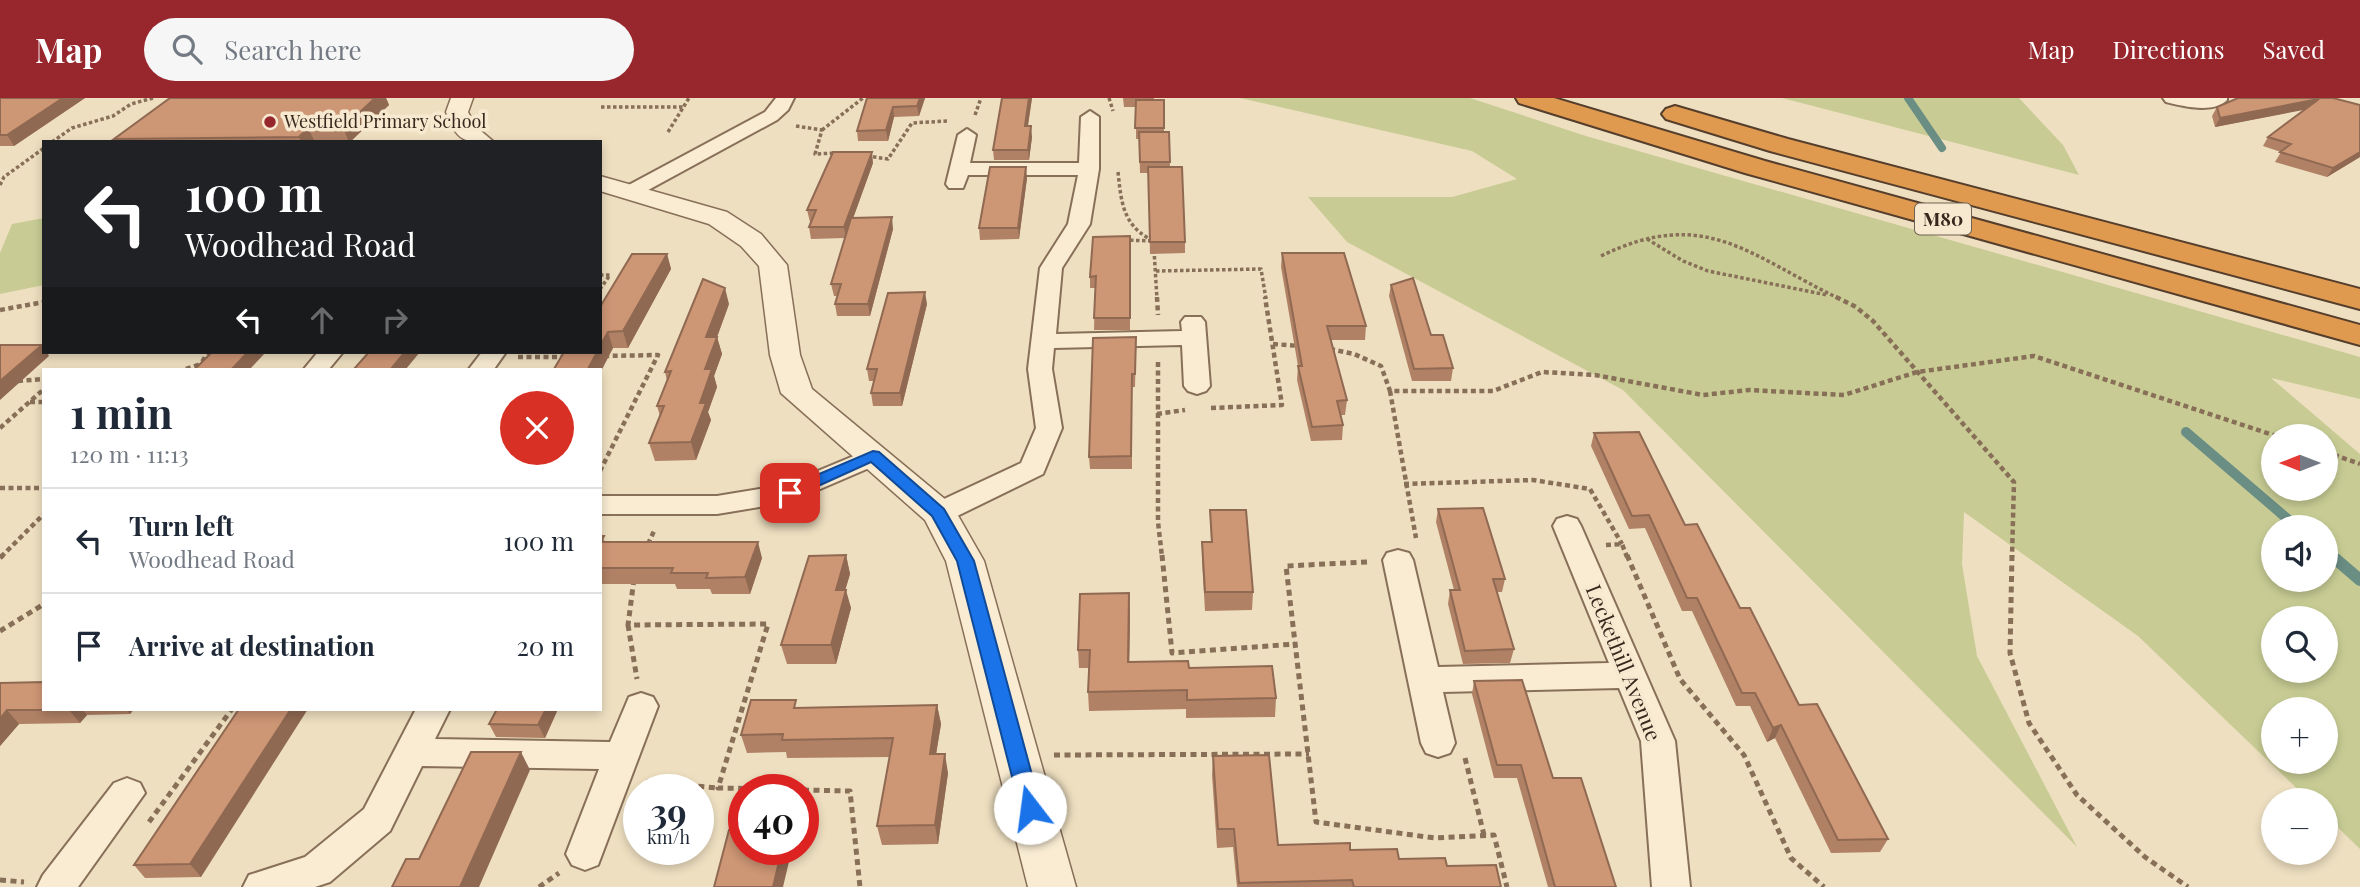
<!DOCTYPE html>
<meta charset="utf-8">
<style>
body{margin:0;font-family:"Playfair Display",serif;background:#f6f6f7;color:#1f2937;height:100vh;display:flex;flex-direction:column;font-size:26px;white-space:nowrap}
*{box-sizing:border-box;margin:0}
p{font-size:23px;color:#747a83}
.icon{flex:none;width:38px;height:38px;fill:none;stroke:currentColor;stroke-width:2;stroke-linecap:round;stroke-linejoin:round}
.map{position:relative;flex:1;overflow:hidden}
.drawer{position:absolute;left:42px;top:270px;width:560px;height:343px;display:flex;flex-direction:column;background:#fff;border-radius:0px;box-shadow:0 4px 10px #0003}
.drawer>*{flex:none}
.guide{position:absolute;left:42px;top:42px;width:560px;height:214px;border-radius:0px;box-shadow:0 4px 10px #0003;background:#202124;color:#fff;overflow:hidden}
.needle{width:46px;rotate:270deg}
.controls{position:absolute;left:2261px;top:326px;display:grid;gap:14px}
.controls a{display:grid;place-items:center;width:77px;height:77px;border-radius:50%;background:#fff;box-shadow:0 4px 10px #0003;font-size:35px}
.speed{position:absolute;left:623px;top:676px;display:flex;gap:14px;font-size:35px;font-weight:700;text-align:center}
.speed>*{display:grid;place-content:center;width:91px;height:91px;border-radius:50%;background:#fff;box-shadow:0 4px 10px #0003;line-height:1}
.speed small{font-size:18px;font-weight:400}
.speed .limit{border:10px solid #d22;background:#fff;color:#111}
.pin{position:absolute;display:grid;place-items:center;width:60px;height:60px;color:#fff;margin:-30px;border-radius:14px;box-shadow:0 4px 10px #0006}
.me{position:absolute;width:77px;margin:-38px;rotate:345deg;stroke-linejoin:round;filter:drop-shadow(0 0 5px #0008)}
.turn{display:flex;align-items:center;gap:24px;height:147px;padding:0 28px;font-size:32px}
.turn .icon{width:91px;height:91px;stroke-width:2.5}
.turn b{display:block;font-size:49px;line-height:60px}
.lanes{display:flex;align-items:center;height:66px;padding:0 28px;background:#0003;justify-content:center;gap:35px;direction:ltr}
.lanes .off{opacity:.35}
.round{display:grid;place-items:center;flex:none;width:74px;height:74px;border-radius:37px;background:#f6f6f7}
.headline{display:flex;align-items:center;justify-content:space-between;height:119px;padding:0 28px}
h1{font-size:42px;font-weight:700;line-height:52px}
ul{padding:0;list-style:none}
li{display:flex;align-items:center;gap:21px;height:105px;padding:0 28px;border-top:2px solid #e0e1e3}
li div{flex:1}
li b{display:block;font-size:26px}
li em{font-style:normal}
header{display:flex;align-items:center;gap:42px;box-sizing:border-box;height:98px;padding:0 35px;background:#97272d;color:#fff}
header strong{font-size:33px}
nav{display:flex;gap:38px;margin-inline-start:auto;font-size:24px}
.search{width:490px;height:63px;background:#f6f6f7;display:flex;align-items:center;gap:18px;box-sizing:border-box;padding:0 24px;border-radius:38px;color:#747a83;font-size:26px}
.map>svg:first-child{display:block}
</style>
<header>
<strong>Map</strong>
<div class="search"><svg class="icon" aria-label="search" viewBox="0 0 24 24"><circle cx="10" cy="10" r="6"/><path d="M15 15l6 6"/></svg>Search here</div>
<nav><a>Map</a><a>Directions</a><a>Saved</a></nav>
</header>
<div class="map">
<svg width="2360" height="789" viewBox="0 0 2360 789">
<rect width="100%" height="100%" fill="#eedfc0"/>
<path fill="#c8cc94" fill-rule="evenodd" d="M 1240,0 L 1470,0 L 1586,38 L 2360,259 L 2360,301 L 2271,280 L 2360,356 L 2360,751 L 2326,718 L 2326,702 L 2309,702 L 2138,538 L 1964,414 L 1962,466 L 1977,558 L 2077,749 L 1623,292 L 1347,144 L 1308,99 L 1452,99 L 1517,81 L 1472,53 ZM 2273,338 L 2326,338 L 2326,390 L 2273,390 ZM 2273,429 L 2326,429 L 2326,481 L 2273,481 ZM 2273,520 L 2326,520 L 2326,572 L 2273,572 ZM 2273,611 L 2326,611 L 2326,663 L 2273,663 Z
M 1782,0 L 2019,0 L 2063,47 L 2079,77 Z
M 44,120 L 44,187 L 0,196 L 0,155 L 12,126 Z"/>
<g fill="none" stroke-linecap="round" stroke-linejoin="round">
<path stroke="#6a8e84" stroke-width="8" d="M 1908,0 L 1942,50"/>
<path stroke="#6a8e84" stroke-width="10" d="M 2186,334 L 2297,429
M 2326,453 L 2333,459"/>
<path stroke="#6a8e84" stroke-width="12" d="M 2331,457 L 2360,482"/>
<g stroke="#886f58" stroke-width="4">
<path id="minor" d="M 776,0 L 794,0 L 788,12 L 777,22 L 639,97 L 625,97 L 622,93 L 625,89 L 765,14 Z
M 2163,0 L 2227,0 L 2227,2 C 2214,16 2182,8 2166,4 Z
M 1090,13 L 1099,19 L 1099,71 L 1090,126 L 1062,170 L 1056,236 L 1182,233 L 1181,224 L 1185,219 L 1201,219 L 1205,224 L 1210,288 L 1206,293 L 1197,296 L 1188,293 L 1184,288 L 1182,247 L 1054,250 L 1052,271 L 1062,330 L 1043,376 L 949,422 L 939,424 L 929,422 L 925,415 L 929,408 L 1021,365 L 1036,330 L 1028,271 L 1040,170 L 1068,126 L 1078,77 L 968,77 L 963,90 L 949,90 L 946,86 L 958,37 L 967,31 L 976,37 L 970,65 L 1079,65 L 1081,19 Z
M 318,254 L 343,254 L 329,271 L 304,271 Z
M 482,254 L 506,254 L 494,271 L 469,271 Z
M 873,350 L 883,352 L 887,358 L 883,364 L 790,404 L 717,416 L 600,416 L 600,398 L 717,398 L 784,387 Z
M 1567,418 L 1577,421 L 1581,428 L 1675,643 L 1690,789 L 1652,789 L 1641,643 L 1619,590 L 1443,594 L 1455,645 L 1450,655 L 1438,659 L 1426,655 L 1421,645 L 1383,462 L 1387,455 L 1398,452 L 1409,455 L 1413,462 L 1438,569 L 1609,565 L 1553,428 L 1557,421 Z
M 641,595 L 653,599 L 658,608 L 598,767 L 585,772 L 572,767 L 566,756 L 599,671 L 422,668 L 390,733 L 330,784 L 315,789 L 243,789 L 249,777 L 305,759 L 364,711 L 416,611 L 450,611 L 435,641 L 610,644 L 629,599 Z
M 127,680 L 140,685 L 145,695 L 78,789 L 37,789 L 43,777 L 114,685 Z"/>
</g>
<g stroke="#886f58" stroke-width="3">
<path id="tertiary" d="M 451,0 L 473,0 L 468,14 L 475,28 L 494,44 C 462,44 458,44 446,14 Z
M 600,78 L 727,114 L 761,136 L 787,167 L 800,257 L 812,291 L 952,407 L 984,463 L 1076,789 L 1028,789 L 946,463 L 925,422 L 781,295 L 770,257 L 759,168 L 741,148 L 709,126 L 600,93 Z"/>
</g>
<g stroke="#553e2c" stroke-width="4">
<path id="motorway" d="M 1516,0 L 1554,0 L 1765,63 L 2360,227 L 2360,247 L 1745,75 L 1519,5 Z
M 1675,8 L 1788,41 L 2360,191 L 2360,211 L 1770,53 L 1666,21 L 1662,16 L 1666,11 Z"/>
</g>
<path stroke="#886f58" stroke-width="3.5" stroke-dasharray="3.5 2.5" stroke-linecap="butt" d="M 1109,0 L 1113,13
M 601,9 L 683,9
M 975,17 L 981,0
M 796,28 L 822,32 L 815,56 L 838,55
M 822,32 L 863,0
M 668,34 L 689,0
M 52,44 L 72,30 L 113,18 L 131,6 L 153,0
M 867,58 L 888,61 L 912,25 L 947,23
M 1118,74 C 1121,101 1122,125 1148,140
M 0,87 L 4,79 L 44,50
M 1647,141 L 1683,163 L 1708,173 L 1827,197
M 1124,142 L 1153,143
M 1154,152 L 1157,201
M 1601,158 C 1705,107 1750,158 1840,201
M 1156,173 L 1261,171 L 1266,201
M 600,177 L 610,177 L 600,191"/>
<path stroke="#886f58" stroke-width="4.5" stroke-dasharray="5 3.5" stroke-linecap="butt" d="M 1157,199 L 1158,217
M 1836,199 L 1856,209 L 1873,223 L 2014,384 L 2012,459
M 0,212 L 44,204
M 1273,246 L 1300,248
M 1330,251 L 1354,256 L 1381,268 L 1390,293 L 1493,293 L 1542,274 L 1595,277 L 1703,297 L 1749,292 L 1844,297 L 1917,274 L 2034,258 L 2276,338
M 518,259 L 566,259
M 1158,264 L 1158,424 L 1162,459
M 186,271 L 201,266
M 198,271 L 208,254
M 18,283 L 44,281
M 1390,293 L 1416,440
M 30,304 L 44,304
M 1211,310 L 1282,307 L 1265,199
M 1157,316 L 1185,312
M 0,330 L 44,291
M 2326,354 L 2360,366
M 600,373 L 658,257 L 606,258
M 1404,386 L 1533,382 L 1590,391 L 1622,446
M 0,390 L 44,390
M 648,446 L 655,431
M 1606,447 L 1622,446 L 1627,459
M 1,459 L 44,416"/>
<path stroke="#886f58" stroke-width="5" stroke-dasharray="6 4.5" stroke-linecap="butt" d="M 1162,457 L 1172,555 L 1295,546
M 1627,457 L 1680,581 L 1744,657 L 1791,760 L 1824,789
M 2012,457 L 2010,555 L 2029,625 L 2077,697 L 2145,759 L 2188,789
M 0,460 L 3,457
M 1367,464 L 1286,468 L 1316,724 L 1435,740 L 1494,737 L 1507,789
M 634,481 L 628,527 L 768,526 L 718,690 L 776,691
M 628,527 L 637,581
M 0,533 L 44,506
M 1054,657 L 1309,656
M 1465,660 L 1484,737
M 646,684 L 718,690
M 803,692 L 850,693 L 860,789
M 149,724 L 232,611
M 0,782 L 24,784
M 539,789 L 559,775"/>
<use href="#minor" fill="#f9ecd3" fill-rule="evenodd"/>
<use href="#tertiary" fill="#f9ecd3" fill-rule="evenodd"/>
<use href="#motorway" fill="#e09a4f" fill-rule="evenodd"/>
</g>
<path fill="#b08165" d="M 0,0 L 85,0 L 14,48 L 0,48 Z
M 170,0 L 386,0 L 389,7 L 350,44 L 115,44 L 114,41 Z
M 867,0 L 925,0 L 919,18 L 894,19 L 888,43 L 858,43 L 857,33 Z
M 1002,0 L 1032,0 L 1028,28 L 1032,39 L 1029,62 L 994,62 L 993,52 Z
M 1123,0 L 1154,0 L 1154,2 L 1164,2 L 1164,34 L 1169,34 L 1170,69 L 1185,144 L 1185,155 L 1150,156 L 1148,75 L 1140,75 L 1139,41 L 1136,41 L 1136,9 L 1124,9 Z
M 2333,0 L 2360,59 L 2327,79 L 2275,64 L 2281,54 L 2263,48 L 2268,39 L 2305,11 L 2215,29 L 2212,18 L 2217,9 Z
M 873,65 L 853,120 L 893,131 L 870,218 L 837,218 L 835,206 L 838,198 L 834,198 L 831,186 L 845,140 L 811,141 L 809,129 L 811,124 L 810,124 L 807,112 Z
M 1027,80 L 1019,141 L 980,142 L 979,130 Z
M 1130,138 L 1130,232 L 1094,232 L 1095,190 L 1090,190 L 1090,179 Z
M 1282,155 L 1366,228 L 1365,242 L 1331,242 L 1347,302 L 1345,317 L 1341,317 L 1343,327 L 1342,342 L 1311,343 L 1297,282 L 1298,268 L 1281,169 Z
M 667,156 L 671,171 L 628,250 L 613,250 L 600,275 L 600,209 Z
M 1391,187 L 1431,237 L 1453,270 L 1451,283 L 1412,283 L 1389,198 Z
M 729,206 L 717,239 L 722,256 L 714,278 L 717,289 L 708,314 L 711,322 L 696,362 L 655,363 L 649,345 L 660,318 L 657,308 L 667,283 L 665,274 Z
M 927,206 L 902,308 L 873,308 L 871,295 L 874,283 L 869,283 L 867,271 Z
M 1136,251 L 1135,289 L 1132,289 L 1132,371 L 1090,371 L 1089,359 Z
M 1594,335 L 1685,427 L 1740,510 L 1799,607 L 1888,741 L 1880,754 L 1831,755 L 1775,640 L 1767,644 L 1750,608 L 1736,608 L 1692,513 L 1682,513 L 1645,430 L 1629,431 L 1591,348 Z
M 1438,411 L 1505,481 L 1502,494 L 1497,494 L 1514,551 L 1510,565 L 1463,566 L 1448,506 L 1450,492 L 1454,492 L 1436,424 Z
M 1210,412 L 1253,494 L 1252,512 L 1205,513 L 1202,462 L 1202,444 L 1211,444 Z
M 600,438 L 606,444 L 762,460 L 750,496 L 712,496 L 710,491 L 677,491 L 675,486 L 600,486 Z
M 846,457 L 850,476 L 845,492 L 851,510 L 836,566 L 787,566 L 781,547 Z
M 1130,514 L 1129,564 L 1189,570 L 1276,600 L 1275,619 L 1186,620 L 1186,611 L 1089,613 L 1088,594 L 1089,570 L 1079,570 L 1078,552 Z
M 1474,583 L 1553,680 L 1616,789 L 1548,789 L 1517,680 L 1494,680 L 1472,596 Z
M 0,585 L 44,611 L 134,611 L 130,616 L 87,617 L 80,625 L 19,626 L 0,648 Z
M 937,607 L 941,626 L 936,656 L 948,675 L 938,746 L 882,747 L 877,728 L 890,659 L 787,660 L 786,654 L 747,655 L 741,637 L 799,610 Z
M 239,611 L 201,779 L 145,780 L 134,767 Z
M 497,611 L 558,611 L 545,640 L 496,639 L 489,626 Z
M 1213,658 L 1278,747 L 1350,752 L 1447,768 L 1501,789 L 1237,789 L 1233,749 L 1217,750 L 1212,677 Z"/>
<path fill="#906952" d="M 63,0 L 85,0 L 14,48 L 7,37 Z
M 375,0 L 386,0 L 389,7 L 350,44 L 349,44 L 343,30 Z
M 920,0 L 925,0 L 919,18 L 917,8 Z
M 1029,0 L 1032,0 L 1026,39 L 1025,28 Z
M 2319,1 L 2314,10 L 2215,29 L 2220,20 Z
M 893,9 L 894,19 L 888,43 L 886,32 Z
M 1031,28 L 1032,39 L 1029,62 L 1028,52 Z
M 308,30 L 315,44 L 301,44 L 299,39 Z
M 872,54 L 873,65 L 846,140 L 844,129 Z
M 2360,54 L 2360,59 L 2327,79 L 2333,70 Z
M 1026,69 L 1027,80 L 1019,141 L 1018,130 Z
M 892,119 L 893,131 L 870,218 L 868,206 Z
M 667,156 L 671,171 L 628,250 L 623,233 Z
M 725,190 L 729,206 L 717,239 L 722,256 L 714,278 L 717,289 L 708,314 L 711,322 L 696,362 L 691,344 L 705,271 L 706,239 Z
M 925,194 L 927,206 L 902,308 L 900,295 Z
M 608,234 L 613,250 L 600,275 L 600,271 L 588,271 L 597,254 L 600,254 L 600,248 Z
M 42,247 L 44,249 L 44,254 L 47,254 L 49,258 L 0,302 L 0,283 Z
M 248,254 L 266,254 L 250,271 L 232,271 Z
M 405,254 L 420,254 L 406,271 L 391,271 Z
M 758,444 L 762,460 L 750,496 L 745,479 Z
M 846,457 L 850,476 L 840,510 L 836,492 Z
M 846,492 L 851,510 L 836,566 L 831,547 Z
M 1129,495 L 1130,514 L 1129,582 L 1128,564 Z
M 937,607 L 941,626 L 933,675 L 930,656 Z
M 70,611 L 82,611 L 87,617 L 80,625 L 69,612 Z
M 126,611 L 134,611 L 130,616 Z
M 291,611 L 308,611 L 201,779 L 190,766 Z
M 546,611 L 558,611 L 545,640 L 538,627 Z
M 7,612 L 19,626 L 0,648 L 0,621 Z
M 1781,627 L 1775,640 L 1767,644 L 1773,630 Z
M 521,654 L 530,672 L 479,789 L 460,789 Z
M 945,656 L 948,675 L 938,746 L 935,727 Z
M 782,751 L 792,751 L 783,789 L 773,789 Z"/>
<path fill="#cd9675" stroke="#906952" stroke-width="2" d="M 0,0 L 63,0 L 7,37 L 0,37 Z
M 170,0 L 375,0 L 343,30 L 308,30 L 299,39 L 114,41 Z
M 867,0 L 920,0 L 917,8 L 893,9 L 886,32 L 857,33 Z
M 1002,0 L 1029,0 L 1025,28 L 1031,28 L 1028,52 L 993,52 Z
M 2238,0 L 2333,0 L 2360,7 L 2360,54 L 2333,70 L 2280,54 L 2291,46 L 2268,39 L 2319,1 L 2220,20 L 2217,9 Z
M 1136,2 L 1164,2 L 1164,30 L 1135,30 Z
M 1139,34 L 1169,34 L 1170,64 L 1140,64 Z
M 833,54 L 872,54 L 844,129 L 809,129 L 816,112 L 807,112 Z
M 990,69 L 1026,69 L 1018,130 L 979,130 Z
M 1148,69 L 1182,69 L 1185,144 L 1150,144 Z
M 892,119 L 868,206 L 835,206 L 841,186 L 831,186 L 851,120 Z
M 1130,138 L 1130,220 L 1094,220 L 1096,178 L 1090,179 L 1093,139 Z
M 1282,155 L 1344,155 L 1366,228 L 1327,228 L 1347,302 L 1337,303 L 1343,327 L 1312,329 L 1298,268 L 1302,268 Z
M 632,156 L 667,156 L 623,233 L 608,234 L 600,248 L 600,209 Z
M 1413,180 L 1431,237 L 1443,237 L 1453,270 L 1414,271 L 1391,187 Z
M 703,181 L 725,190 L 706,239 L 717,239 L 705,271 L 712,271 L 700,305 L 706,305 L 691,344 L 649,345 L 664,308 L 657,308 L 671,273 L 665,274 Z
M 925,194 L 900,295 L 871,295 L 877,271 L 867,271 L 888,195 Z
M 1136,239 L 1135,276 L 1132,276 L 1131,358 L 1089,359 L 1093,240 Z
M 0,247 L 42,247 L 0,283 Z
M 212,254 L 248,254 L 232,271 L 195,271 Z
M 369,254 L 405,254 L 391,271 L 354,271 Z
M 564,254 L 597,254 L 588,271 L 554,271 Z
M 1639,334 L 1685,427 L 1697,426 L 1740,510 L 1750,510 L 1799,607 L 1817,606 L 1888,741 L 1838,742 L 1781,627 L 1773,630 L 1755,595 L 1742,595 L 1697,500 L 1687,500 L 1649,417 L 1632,418 L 1594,335 Z
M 1483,410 L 1505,481 L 1493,481 L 1514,551 L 1465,553 L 1450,492 L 1460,492 L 1438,411 Z
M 1210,412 L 1246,412 L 1253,494 L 1205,494 L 1202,444 L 1212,444 Z
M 600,438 L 604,438 L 601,444 L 758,444 L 745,479 L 706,480 L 708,475 L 671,475 L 673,470 L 600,470 Z
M 846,457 L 836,492 L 846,492 L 831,547 L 781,547 L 809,458 Z
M 1129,495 L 1128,564 L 1188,563 L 1189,570 L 1272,568 L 1276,600 L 1187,602 L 1187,592 L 1088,594 L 1090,552 L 1078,552 L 1080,496 Z
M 1522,582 L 1553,680 L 1581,680 L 1616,789 L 1555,789 L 1521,667 L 1497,667 L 1474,583 Z
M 44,584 L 44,611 L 70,611 L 69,612 L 7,612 L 0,621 L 0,585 Z
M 751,602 L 796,602 L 794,610 L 937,607 L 930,656 L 945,656 L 935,727 L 877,728 L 893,640 L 782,642 L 783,636 L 741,637 Z
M 239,611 L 291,611 L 190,766 L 134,767 Z
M 497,611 L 546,611 L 538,627 L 489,626 Z
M 471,654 L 521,654 L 460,789 L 392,789 L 406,761 L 419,761 Z
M 1269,657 L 1278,747 L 1350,745 L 1350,752 L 1397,751 L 1399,761 L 1445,760 L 1447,768 L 1496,767 L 1501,789 L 1354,789 L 1352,782 L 1239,785 L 1234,731 L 1218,731 L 1213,658 Z
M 729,732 L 744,732 L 744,751 L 782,751 L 773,789 L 714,789 Z"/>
<path fill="#1a73e8" stroke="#114b97" stroke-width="2" d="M 873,353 L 879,354 L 944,411 L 974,463 L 1041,710 L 1038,716 L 1030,718 L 1023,716 L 1020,710 L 957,463 L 932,418 L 871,364 L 796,398 L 790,400 L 782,395 L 784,391 Z"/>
<circle fill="#97272d" stroke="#f6e9d0" stroke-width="2.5" cx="270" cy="24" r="7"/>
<g text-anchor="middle" stroke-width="7" stroke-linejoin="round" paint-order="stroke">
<g font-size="18" fill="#37281d" stroke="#f6e9d0" text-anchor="start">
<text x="284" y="30">Westfield Primary School</text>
</g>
<rect fill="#f6e9d0" stroke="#706253" stroke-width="2" x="1915" y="105.5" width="56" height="31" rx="5"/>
<g font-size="19" font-weight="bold" fill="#37281d">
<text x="1943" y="128">M80</text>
</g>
<g font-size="21" fill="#37281d" stroke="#f6e9d0">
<text transform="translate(1623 565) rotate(68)" y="7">Leckethill Avenue</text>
</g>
</g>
</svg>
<div class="controls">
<a><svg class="needle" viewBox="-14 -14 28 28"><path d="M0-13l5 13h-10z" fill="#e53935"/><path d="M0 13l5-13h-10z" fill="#747a83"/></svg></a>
<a><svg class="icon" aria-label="sound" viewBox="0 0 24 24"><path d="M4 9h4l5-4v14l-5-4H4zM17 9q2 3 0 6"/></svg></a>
<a><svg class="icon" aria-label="search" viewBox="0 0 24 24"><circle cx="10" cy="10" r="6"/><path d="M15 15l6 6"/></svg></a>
<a>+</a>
<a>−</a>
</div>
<div class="speed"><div>39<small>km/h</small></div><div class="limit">40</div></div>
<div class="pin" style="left:790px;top:395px;background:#d93025"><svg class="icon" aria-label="arrive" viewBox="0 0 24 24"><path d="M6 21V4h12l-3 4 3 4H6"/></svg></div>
<svg class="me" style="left:1030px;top:710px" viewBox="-20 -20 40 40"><circle r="19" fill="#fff"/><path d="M0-13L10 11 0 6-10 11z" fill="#1a73e8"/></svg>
<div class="guide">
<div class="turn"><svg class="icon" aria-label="left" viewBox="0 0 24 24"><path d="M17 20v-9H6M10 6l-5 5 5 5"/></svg><div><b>100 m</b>Woodhead Road</div></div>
<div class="lanes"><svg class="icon" aria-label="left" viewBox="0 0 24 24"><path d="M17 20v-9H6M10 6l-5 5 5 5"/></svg><svg class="icon off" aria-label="ahead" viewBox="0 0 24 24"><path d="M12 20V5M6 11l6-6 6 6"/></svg><svg class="icon off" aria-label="right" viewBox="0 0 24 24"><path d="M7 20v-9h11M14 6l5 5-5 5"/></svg></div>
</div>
<section class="drawer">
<div class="headline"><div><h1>1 min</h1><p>120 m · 11:13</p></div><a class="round" style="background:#d93025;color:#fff"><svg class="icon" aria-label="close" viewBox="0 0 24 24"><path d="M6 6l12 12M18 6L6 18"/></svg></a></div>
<ul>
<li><svg class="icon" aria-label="left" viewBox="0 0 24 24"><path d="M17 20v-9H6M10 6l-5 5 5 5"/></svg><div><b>Turn left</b><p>Woodhead Road</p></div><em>100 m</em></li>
<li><svg class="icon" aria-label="arrive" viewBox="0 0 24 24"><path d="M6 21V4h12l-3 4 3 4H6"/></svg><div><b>Arrive at destination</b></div><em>20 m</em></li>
</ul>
</section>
</div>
